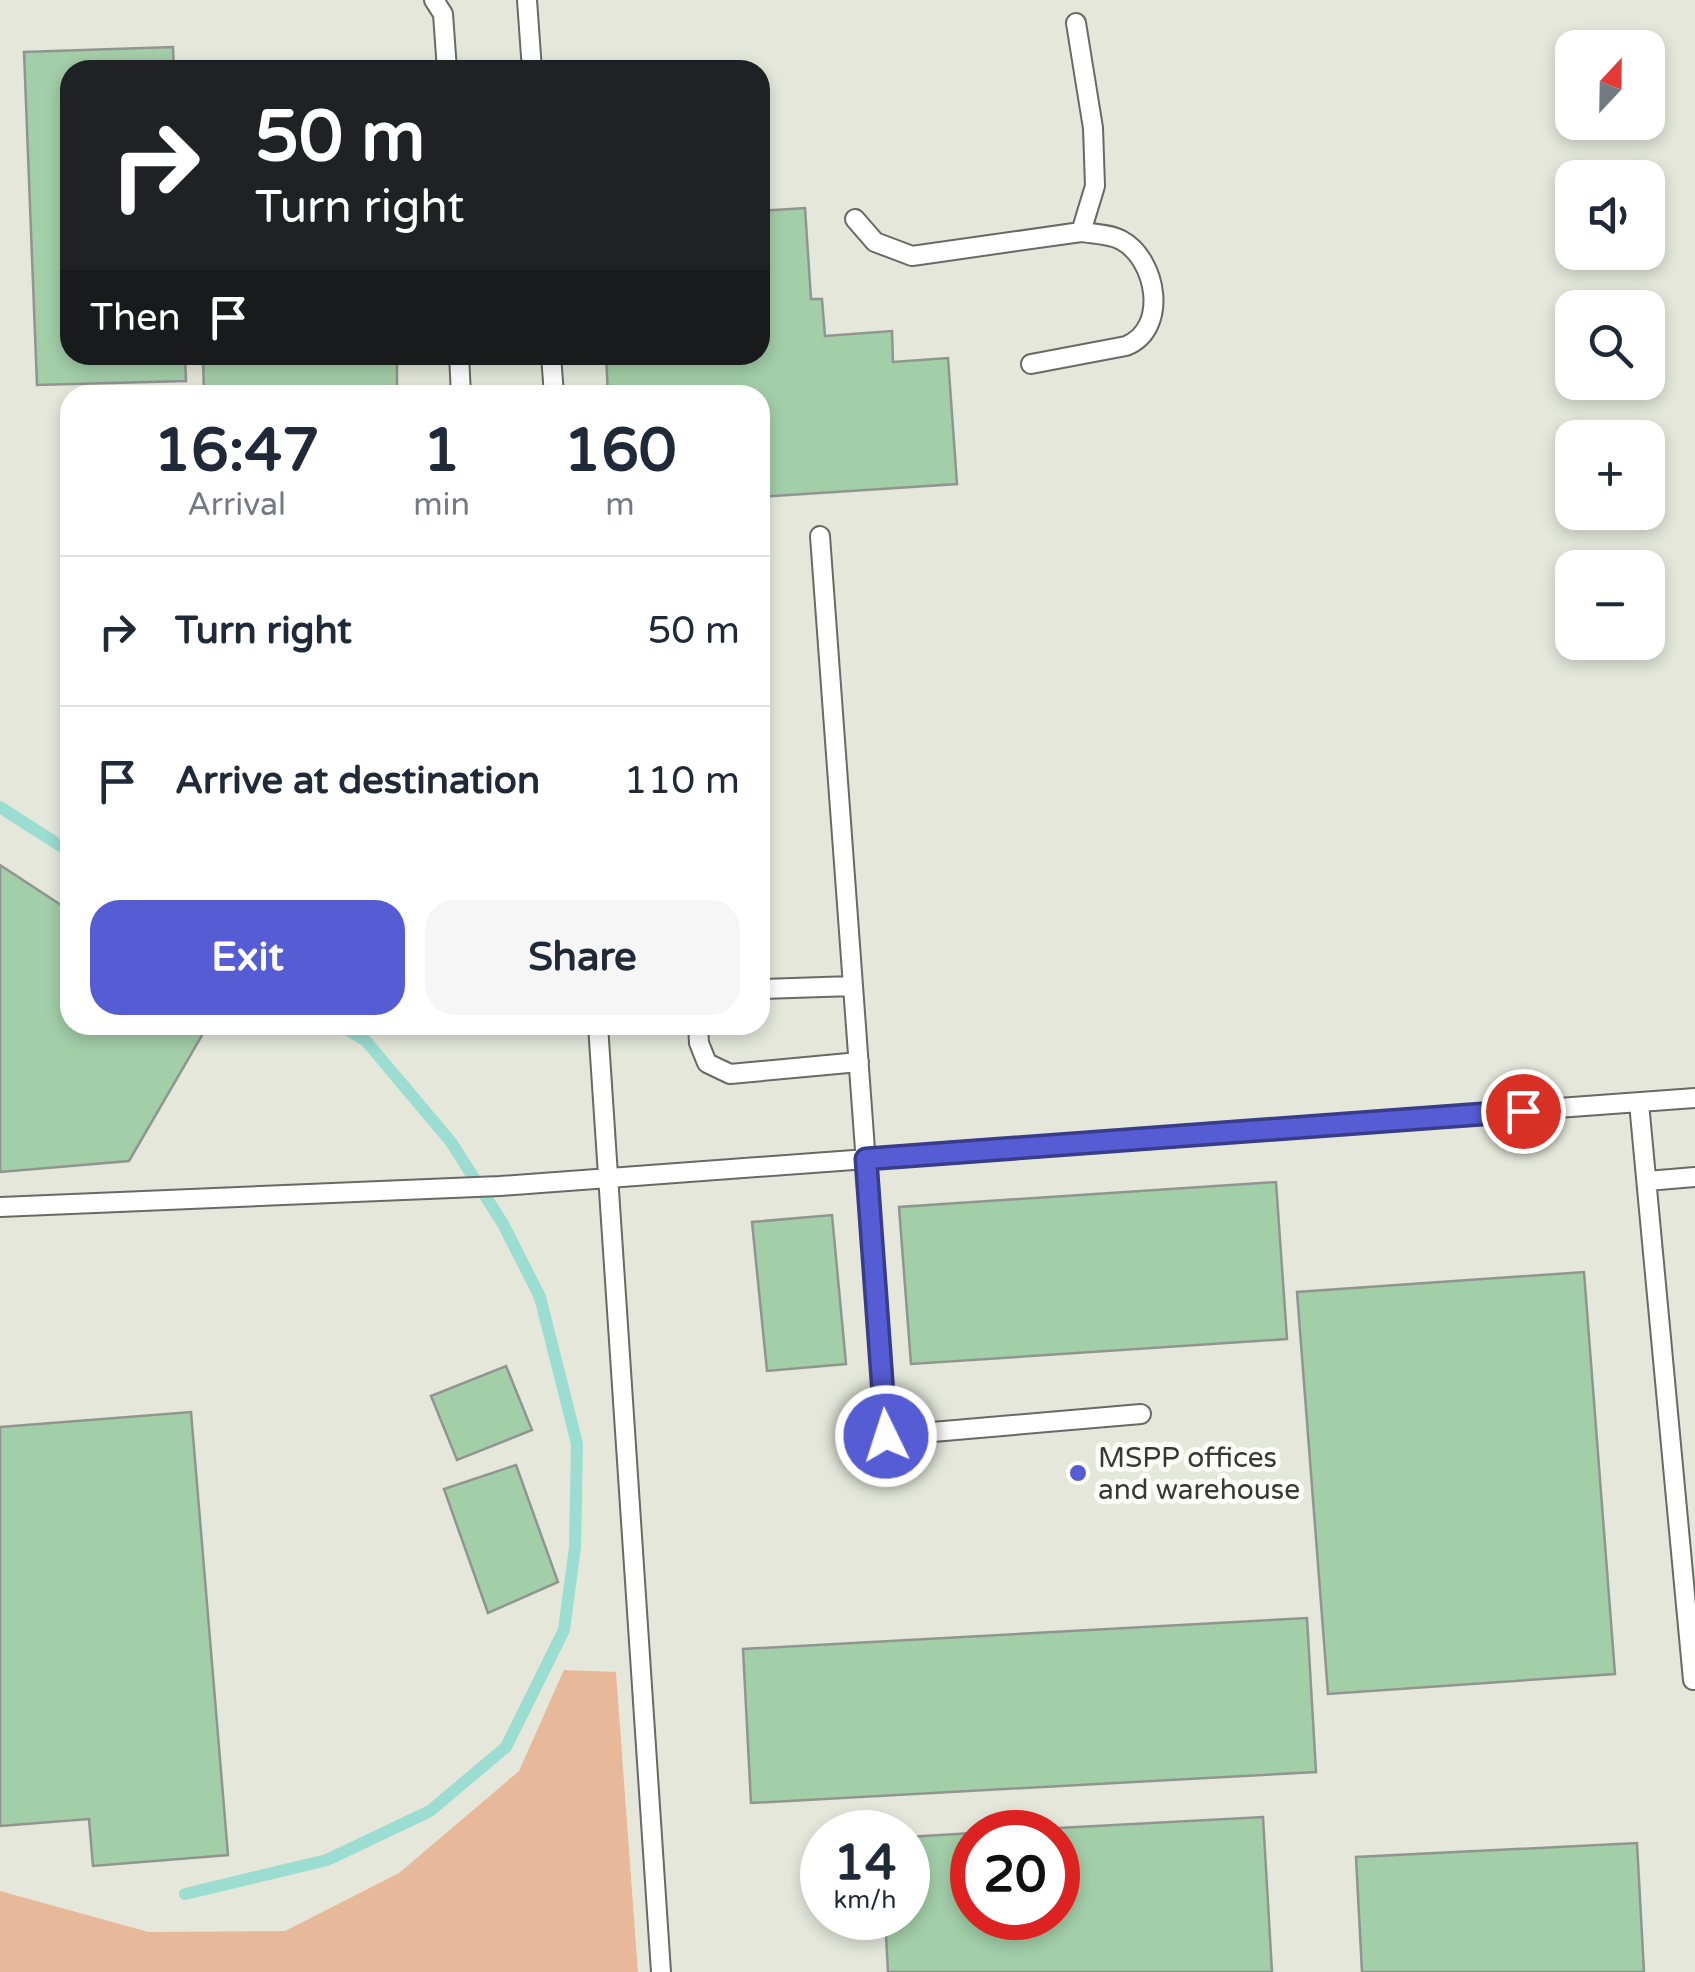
<!DOCTYPE html>
<meta charset="utf-8">
<style>
body{margin:0;font-family:"Varela Round",sans-serif;background:#f6f6f7;color:#1f2937;height:100vh;display:flex;flex-direction:column;font-size:38px;white-space:nowrap}
*{box-sizing:border-box;margin:0}
p{font-size:32px;color:#747a83}
.icon{flex:none;width:55px;height:55px;fill:none;stroke:currentColor;stroke-width:2;stroke-linecap:round;stroke-linejoin:round}
.map{position:relative;flex:1;overflow:hidden}
.details{position:absolute;left:60px;top:385px;width:710px;height:650px;display:flex;flex-direction:column;background:#fff;border-radius:30px;box-shadow:0 5px 15px #0003}
.details>*{flex:none}
.banner{position:absolute;left:60px;top:60px;width:710px;height:305px;border-radius:30px;box-shadow:0 5px 15px #0003;background:#202124;color:#fff;overflow:hidden}
.needle{width:65px;rotate:22deg}
.controls{position:absolute;left:1555px;top:30px;display:grid;gap:20px}
.controls a{display:grid;place-items:center;width:110px;height:110px;border-radius:20px;background:#fff;box-shadow:0 5px 15px #0003;font-size:50px}
.speed{position:absolute;left:800px;top:1810px;display:flex;gap:20px;font-size:50px;font-weight:700;text-align:center}
.speed>*{display:grid;place-content:center;width:130px;height:130px;border-radius:50%;background:#fff;box-shadow:0 5px 15px #0003;line-height:1}
.speed small{font-size:25px;font-weight:400}
.speed .limit{border:15px solid #d22;background:#fff;color:#111}
.pin{position:absolute;display:grid;place-items:center;width:85px;height:85px;color:#fff;margin:-42px;border:5px solid #fff;border-radius:50%;box-shadow:0 2px 10px #0007}
.me{position:absolute;width:110px;margin:-55px;rotate:356deg;stroke-linejoin:round;filter:drop-shadow(0 0 8px #0008)}
.turn{display:flex;align-items:center;gap:35px;height:210px;padding:0 30px;font-size:45px}
.turn .icon{width:130px;height:130px;stroke-width:2.5}
.turn b{display:block;font-size:70px;line-height:85px}
.then{display:flex;align-items:center;height:95px;padding:0 30px;background:#0003;gap:20px;font-size:38px}
.eta{display:flex;justify-content:space-evenly;align-items:center;height:170px;text-align:center}
.eta b{font-size:60px;font-weight:700;line-height:70px}
.button{display:flex;gap:20px;margin-top:auto;padding:20px 30px}
.button a{flex:1;height:115px;border-radius:30px;background:#565cd3;color:#fff;font-size:40px;font-weight:700;line-height:115px;text-align:center}
.button a+a{background:#f6f6f7;color:#1f2937}
ul{padding:0;list-style:none}
li{display:flex;align-items:center;gap:30px;height:150px;padding:0 30px;border-top:2px solid #e0e1e3}
li div{flex:1}
li b{display:block;font-size:38px}
li em{font-style:normal}
.map>svg:first-child{display:block}
</style>
<div class="map">
<svg width="1695" height="1972" viewBox="0 0 1695 1972">
<rect width="100%" height="100%" fill="#eff0ea"/>
<path fill="#e4e7da" fill-rule="evenodd" d="M 0,0 L 1695,0 L 1695,1972 L 638,1972 L 616,1673 L 565,1670 L 519,1771 L 399,1873 L 285,1931 L 150,1932 L 0,1891 ZM 1572,48 L 1648,48 L 1648,122 L 1572,122 ZM 70,70 L 760,70 L 760,355 L 70,355 ZM 1572,178 L 1648,178 L 1648,252 L 1572,252 ZM 1572,308 L 1648,308 L 1648,382 L 1572,382 ZM 70,395 L 760,395 L 760,1025 L 70,1025 ZM 1572,438 L 1648,438 L 1648,512 L 1572,512 ZM 1572,568 L 1648,568 L 1648,642 L 1572,642 ZM 822,1832 L 908,1832 L 908,1918 L 822,1918 ZM 972,1832 L 1058,1832 L 1058,1918 L 972,1918 Z"/>
<path fill="#e7b89a" d="M 564,1670 L 616,1672 L 638,1972 L 0,1972 L 0,1891 L 149,1932 L 285,1931 L 399,1873 L 519,1771 Z"/>
<g fill="none" stroke-linecap="round" stroke-linejoin="round">
<path stroke="#9bddd0" stroke-width="12" d="M 0,807 L 70,852
M 185,1894 L 327,1860 L 430,1811 L 506,1747 L 564,1630 L 575,1547 L 577,1444 L 540,1297 L 503,1224 L 451,1142 L 366,1041 L 340,1025"/>
</g>
<path fill="#a2cea8" stroke="#919591" stroke-width="2.5" d="M 173,47 L 174,70 L 70,70 L 70,355 L 185,355 L 186,381 L 37,385 L 24,52 Z
M 805,208 L 811,299 L 822,299 L 825,336 L 892,331 L 893,362 L 948,358 L 957,484 L 760,497 L 760,395 L 608,395 L 606,355 L 760,355 L 760,211 Z
M 203,355 L 397,355 L 397,395 L 204,395 Z
M 0,865 L 70,911 L 70,1025 L 208,1025 L 129,1161 L 0,1172 Z
M 1276,1182 L 1287,1339 L 911,1364 L 899,1207 Z
M 832,1215 L 846,1364 L 767,1371 L 752,1222 Z
M 1584,1272 L 1615,1674 L 1328,1694 L 1297,1292 Z
M 506,1366 L 532,1430 L 457,1460 L 431,1396 Z
M 191,1412 L 228,1855 L 93,1866 L 89,1819 L 0,1826 L 0,1427 Z
M 516,1465 L 558,1582 L 488,1613 L 444,1489 Z
M 1307,1618 L 1316,1772 L 751,1803 L 743,1649 Z
M 1263,1817 L 1272,1972 L 888,1972 L 885,1918 L 908,1918 L 908,1837 L 972,1833 L 972,1918 L 1058,1918 L 1058,1832 L 984,1832 Z
M 1637,1843 L 1644,1972 L 1362,1972 L 1356,1857 Z"/>
<g fill="none" stroke-linecap="round" stroke-linejoin="round">
<g stroke="#686a64" stroke-width="22">
<path id="lane" d="M 434,0 L 443,14 L 447,70
M 527,0 L 532,70
M 855,219 L 875,242 L 912,256 L 1081,232 L 1095,186 L 1093,128 L 1076,23
M 459,355 L 461,395
M 551,355 L 554,395
M 1031,364 L 1126,346 C 1169,329 1157,259 1121,240 C 1110,234 1094,234 1081,232
M 820,536 L 886,1436 L 1141,1414
M 760,989 L 853,986
M 598,1025 L 661,1972
M 698,1025 L 699,1043 L 707,1063 L 730,1074 L 859,1062
M 1639,1103 L 1693,1680
M 1647,1181 L 1695,1177
M 0,1207 L 500,1186 L 1695,1098"/>
</g>
<use href="#lane" stroke="#fff" stroke-width="18"/>
</g>
<g fill="none" stroke-linecap="round" stroke-linejoin="round">
<g stroke="#383c89" stroke-width="25">
<path id="route" d="M 886,1436 L 866,1159 L 1523,1111"/>
</g>
<use href="#route" stroke="#565cd3" stroke-width="18"/>
</g>
<circle fill="#565cd3" stroke="#fcfef8" stroke-width="4" cx="1078" cy="1473" r="10"/>
<g text-anchor="middle" stroke-width="10" stroke-linejoin="round" paint-order="stroke">
<g font-size="28" fill="#373735" stroke="#fcfef8" text-anchor="start">
<text x="1098" y="1467">MSPP offices<tspan x="1098" dy="32">and warehouse</tspan></text>
</g>
</g>
</svg>
<div class="controls">
<a><svg class="needle" viewBox="-14 -14 28 28"><path d="M0-13l5 13h-10z" fill="#e53935"/><path d="M0 13l5-13h-10z" fill="#747a83"/></svg></a>
<a><svg class="icon" aria-label="sound" viewBox="0 0 24 24"><path d="M4 9h4l5-4v14l-5-4H4zM17 9q2 3 0 6"/></svg></a>
<a><svg class="icon" aria-label="search" viewBox="0 0 24 24"><circle cx="10" cy="10" r="6"/><path d="M15 15l6 6"/></svg></a>
<a>+</a>
<a>−</a>
</div>
<div class="speed"><div>14<small>km/h</small></div><div class="limit">20</div></div>
<div class="pin" style="left:1523px;top:1111px;background:#d93025"><svg class="icon" aria-label="arrive" viewBox="0 0 24 24"><path d="M6 21V4h12l-3 4 3 4H6"/></svg></div>
<svg class="me" style="left:886px;top:1436px" viewBox="-20 -20 40 40"><circle r="17" fill="#565cd3" stroke="#fff" stroke-width="3"/><path d="M0-11L8 9 0 5-8 9z" fill="#fff"/></svg>
<div class="banner">
<div class="turn"><svg class="icon" aria-label="right" viewBox="0 0 24 24"><path d="M7 20v-9h11M14 6l5 5-5 5"/></svg><div><b>50 m</b>Turn right</div></div>
<div class="then">Then<svg class="icon" aria-label="arrive" viewBox="0 0 24 24"><path d="M6 21V4h12l-3 4 3 4H6"/></svg></div>
</div>
<section class="details">
<div class="eta">
<div><b>16:47</b><p>Arrival</p></div>
<div><b>1</b><p>min</p></div>
<div><b>160</b><p>m</p></div>
</div>
<ul>
<li><svg class="icon" aria-label="right" viewBox="0 0 24 24"><path d="M7 20v-9h11M14 6l5 5-5 5"/></svg><div><b>Turn right</b></div><em>50 m</em></li>
<li><svg class="icon" aria-label="arrive" viewBox="0 0 24 24"><path d="M6 21V4h12l-3 4 3 4H6"/></svg><div><b>Arrive at destination</b></div><em>110 m</em></li>
</ul>
<div class="button"><a>Exit</a><a>Share</a></div>
</section>
</div>
